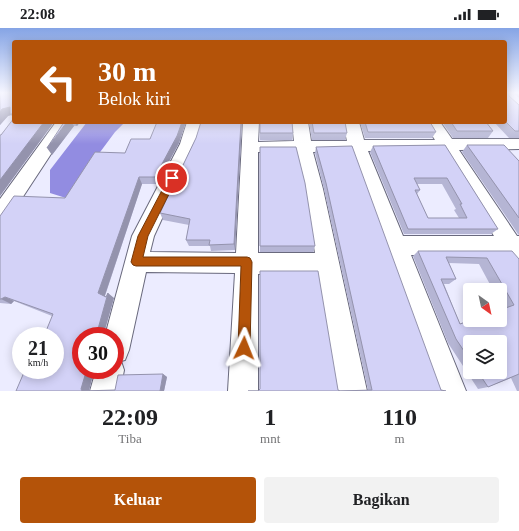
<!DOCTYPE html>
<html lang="id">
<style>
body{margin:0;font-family:Georgia,serif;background:#f2f2f2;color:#202124;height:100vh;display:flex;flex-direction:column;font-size:15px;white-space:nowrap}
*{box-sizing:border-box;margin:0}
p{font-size:13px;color:#757577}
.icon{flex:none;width:22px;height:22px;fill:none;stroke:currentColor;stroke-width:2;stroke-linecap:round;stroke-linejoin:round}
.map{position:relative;height:363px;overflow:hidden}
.drawer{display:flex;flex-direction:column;background:#fff;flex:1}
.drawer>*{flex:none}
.hud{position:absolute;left:12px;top:12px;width:495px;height:84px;border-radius:4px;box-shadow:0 2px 10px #0003;background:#b45309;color:#fff;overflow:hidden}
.needle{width:26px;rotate:147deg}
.tools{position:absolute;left:463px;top:255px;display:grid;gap:8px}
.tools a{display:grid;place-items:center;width:44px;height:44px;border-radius:4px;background:#fff;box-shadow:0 2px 10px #0003;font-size:20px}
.speed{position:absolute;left:12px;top:299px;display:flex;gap:8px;font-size:20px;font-weight:700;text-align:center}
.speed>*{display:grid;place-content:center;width:52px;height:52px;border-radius:50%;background:#fff;box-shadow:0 2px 10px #0003;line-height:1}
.speed small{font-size:10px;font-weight:400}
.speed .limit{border:6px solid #d22;background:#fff;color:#111}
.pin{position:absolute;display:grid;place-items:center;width:34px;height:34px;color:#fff;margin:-17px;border:2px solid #fff;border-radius:50%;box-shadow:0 1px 4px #0007}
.me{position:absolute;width:44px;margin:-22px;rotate:2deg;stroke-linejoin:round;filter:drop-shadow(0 0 3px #0008)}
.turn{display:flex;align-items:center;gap:14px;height:84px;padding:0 20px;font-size:18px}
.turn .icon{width:52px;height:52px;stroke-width:2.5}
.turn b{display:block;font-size:28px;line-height:34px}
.eta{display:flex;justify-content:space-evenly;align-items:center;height:68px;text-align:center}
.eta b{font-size:24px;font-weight:700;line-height:28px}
.action{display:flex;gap:8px;margin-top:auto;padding:8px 20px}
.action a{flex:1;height:46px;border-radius:4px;background:#b45309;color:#fff;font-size:16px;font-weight:700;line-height:46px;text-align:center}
.action a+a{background:#f2f2f2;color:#202124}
.status{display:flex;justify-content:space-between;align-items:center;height:28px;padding:0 20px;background:#fff;direction:ltr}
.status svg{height:11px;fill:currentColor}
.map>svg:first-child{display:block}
</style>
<div class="status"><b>22:08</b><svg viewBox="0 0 49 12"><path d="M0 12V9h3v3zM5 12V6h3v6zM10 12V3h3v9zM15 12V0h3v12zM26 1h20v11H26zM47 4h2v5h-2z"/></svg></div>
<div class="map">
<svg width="519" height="363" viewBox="0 0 519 363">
<rect width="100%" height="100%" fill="#ececff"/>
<path fill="#928ce1" d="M 87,94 L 125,94 L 115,104 L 66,170 L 50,165 L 50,142 Z"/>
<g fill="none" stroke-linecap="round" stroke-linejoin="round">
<g stroke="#69697d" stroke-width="2">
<path id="minor" d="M 56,94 L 72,94 L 7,193 L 0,195 L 0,171 Z
M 187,94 L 203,94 L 196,116 L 154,208 L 150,224 L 236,225 L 243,94 L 259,94 L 258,114 L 294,113 L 292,94 L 308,94 L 311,113 L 347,113 L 343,94 L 359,94 L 364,112 L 435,112 L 424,94 L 440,94 L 452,111 L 519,111 L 519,121 L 459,122 L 517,208 L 519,208 L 519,239 L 511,236 L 505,227 L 411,227 L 466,363 L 436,363 L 351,123 L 313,124 L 323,161 L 367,363 L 337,363 L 318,246 L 258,246 L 258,363 L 228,363 L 235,245 L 146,244 L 129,322 L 125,332 L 121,333 L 124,342 L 120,363 L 90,363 L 96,342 L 115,342 L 115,308 L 105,308 L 132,208 L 180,116 ZM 442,122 L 494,208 L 403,208 L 368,123 ZM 258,124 L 296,124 L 305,161 L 315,225 L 258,225 Z"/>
</g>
<use href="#minor" fill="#fff" fill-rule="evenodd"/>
</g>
<path fill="#b5b5d4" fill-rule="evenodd" d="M 0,65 L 14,65 L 14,94 L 54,94 L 0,168 L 0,107 L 1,107 L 14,90 L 11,87 L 8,88 L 0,97 Z
M 505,65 L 519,77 L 519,110 L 509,110 L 494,94 L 505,94 Z
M 514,65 L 519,65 L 519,70 Z
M 64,94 L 80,94 L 77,98 L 74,98 L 52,127 Z
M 157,94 L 186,94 L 179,115 L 157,156 L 142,156 L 105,268 L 114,270 L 104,305 L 101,305 L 100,308 L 81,308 L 88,344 L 93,346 L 89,363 L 115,362 L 163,346 L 167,349 L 164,363 L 16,363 L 55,342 L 52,288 L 14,273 L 11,276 L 0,275 L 0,188 L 65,170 L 125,125 L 150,111 Z
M 201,94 L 242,94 L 235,222 L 211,223 L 210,218 L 189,218 L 186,212 L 189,197 L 163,192 L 160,185 L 196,110 Z
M 309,94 L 345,94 L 347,105 L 345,112 L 312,112 Z
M 360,94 L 430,94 L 436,104 L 432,110 L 365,110 Z
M 442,94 L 486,94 L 493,103 L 488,110 L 453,110 Z
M 260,105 L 293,105 L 292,112 L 260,112 Z
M 445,117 L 498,201 L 491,206 L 404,206 L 370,124 L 373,118 ZM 417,156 L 442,156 L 456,181 L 454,182 L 459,190 L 428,190 L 417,166 L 420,162 Z
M 467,117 L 519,133 L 519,207 L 518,206 L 462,124 Z
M 260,119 L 315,218 L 313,224 L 260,224 Z
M 316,119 L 441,362 L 446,363 L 248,363 L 338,362 L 340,363 L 368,362 L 324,161 L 315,125 Z
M 418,223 L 519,231 L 519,363 L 517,363 L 511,350 L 488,359 L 478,361 L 448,315 L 413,228 ZM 449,235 L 479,236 L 493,262 L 500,262 L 500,274 L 503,281 L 460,296 L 444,256 L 449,256 L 456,251 ZM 470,314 L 500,344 L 470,344 Z"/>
<path fill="#9493ad" d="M 10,79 L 10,86 L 11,87 L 8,88 L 0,97 L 0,84 L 2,81 Z
M 44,94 L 54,94 L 0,168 L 0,152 Z
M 67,94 L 71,94 L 74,98 L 52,127 L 47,120 Z
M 74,94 L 80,94 L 77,98 Z
M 182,94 L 186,94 L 179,115 L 157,156 L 155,149 Z
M 241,94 L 242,94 L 235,222 L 234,216 Z
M 139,149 L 142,156 L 104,270 L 98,265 Z
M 108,265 L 114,270 L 104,305 L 98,301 Z
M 5,269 L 14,273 L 11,276 L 1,271 Z
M 94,301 L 101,305 L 100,308 L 92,308 Z
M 81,341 L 81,342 L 89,342 L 88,344 L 93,346 L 89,363 L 82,363 L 81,361 L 80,343 Z
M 163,346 L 167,349 L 164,363 L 160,363 Z"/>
<path fill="#d3d2f7" stroke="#9493ad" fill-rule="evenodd" d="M 0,65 L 14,65 L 14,86 L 10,86 L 10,79 L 2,81 L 0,84 Z
M 505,65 L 509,65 L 509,68 L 519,77 L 519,103 L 515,103 L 505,93 Z
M 14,90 L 14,94 L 44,94 L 0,152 L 0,107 L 1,107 Z
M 64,94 L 67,94 L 47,120 Z
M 157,94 L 182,94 L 177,108 L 155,149 L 139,149 L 98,265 L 106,269 L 108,265 L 98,301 L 94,301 L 92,308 L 81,308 L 81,341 L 80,343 L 86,344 L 81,361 L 82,363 L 115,362 L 118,347 L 163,346 L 160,363 L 16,363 L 25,342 L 55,342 L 55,308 L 44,308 L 53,286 L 5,269 L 1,271 L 0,271 L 0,188 L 14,168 L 65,170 L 95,124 L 125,125 L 131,111 L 150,111 Z
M 201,94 L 241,94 L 234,216 L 209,217 L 210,212 L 186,212 L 190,191 L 160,185 L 196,110 Z
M 260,94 L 292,94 L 293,105 L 260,105 Z
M 312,94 L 345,94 L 347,105 L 314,105 Z
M 365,94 L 430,94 L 436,104 L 368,104 Z
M 451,94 L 486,94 L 493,103 L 457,103 Z
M 445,117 L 498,201 L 408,201 L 373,118 ZM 414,150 L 447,150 L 462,176 L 460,176 L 467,190 L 428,190 L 415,162 L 420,162 Z
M 467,117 L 504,117 L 519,133 L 519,190 Z
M 352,118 L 441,362 L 446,363 L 248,363 L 258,363 L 260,361 L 260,243 L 318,243 L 338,362 L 340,363 L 372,362 L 326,155 L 316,119 Z
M 260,119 L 296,119 L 305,155 L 315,218 L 260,218 Z
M 418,223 L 512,223 L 519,231 L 519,346 L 488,359 L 478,344 L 500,344 L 500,314 L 470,314 L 470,332 L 456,311 ZM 446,229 L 487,230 L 514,277 L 500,282 L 500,292 L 471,292 L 460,296 L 441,251 L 456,251 Z"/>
<linearGradient id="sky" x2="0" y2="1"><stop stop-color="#85a4e5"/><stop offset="0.56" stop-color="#f6f6ff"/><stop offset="1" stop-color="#f6f6ff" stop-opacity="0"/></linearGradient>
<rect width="519" height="116" fill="url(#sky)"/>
<path fill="#b45309" stroke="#753606" d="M 170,147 L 172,147 L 177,150 L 148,208 L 143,229 L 247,229 L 250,230 L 252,234 L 250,320 L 249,324 L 244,326 L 240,324 L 238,320 L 241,238 L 136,238 L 133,237 L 131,234 L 138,208 Z"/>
</svg>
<div class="tools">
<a><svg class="needle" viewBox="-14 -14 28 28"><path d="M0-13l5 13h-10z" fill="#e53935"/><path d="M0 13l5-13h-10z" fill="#757577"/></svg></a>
<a><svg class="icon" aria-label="layers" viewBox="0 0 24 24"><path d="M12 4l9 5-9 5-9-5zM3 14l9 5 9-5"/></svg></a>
</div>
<div class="speed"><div>21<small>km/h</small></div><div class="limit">30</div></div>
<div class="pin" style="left:172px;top:150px;background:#d93025"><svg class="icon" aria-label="arrive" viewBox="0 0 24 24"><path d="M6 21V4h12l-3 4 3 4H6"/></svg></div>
<svg class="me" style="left:244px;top:320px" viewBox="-20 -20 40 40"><path d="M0-17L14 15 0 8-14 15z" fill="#b45309" stroke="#fff" stroke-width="4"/></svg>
<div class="hud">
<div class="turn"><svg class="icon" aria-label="left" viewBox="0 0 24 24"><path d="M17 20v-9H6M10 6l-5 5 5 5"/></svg><div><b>30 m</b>Belok kiri</div></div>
</div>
</div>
<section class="drawer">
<div class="eta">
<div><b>22:09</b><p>Tiba</p></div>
<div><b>1</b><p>mnt</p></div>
<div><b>110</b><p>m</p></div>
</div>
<div class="action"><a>Keluar</a><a>Bagikan</a></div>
</section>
